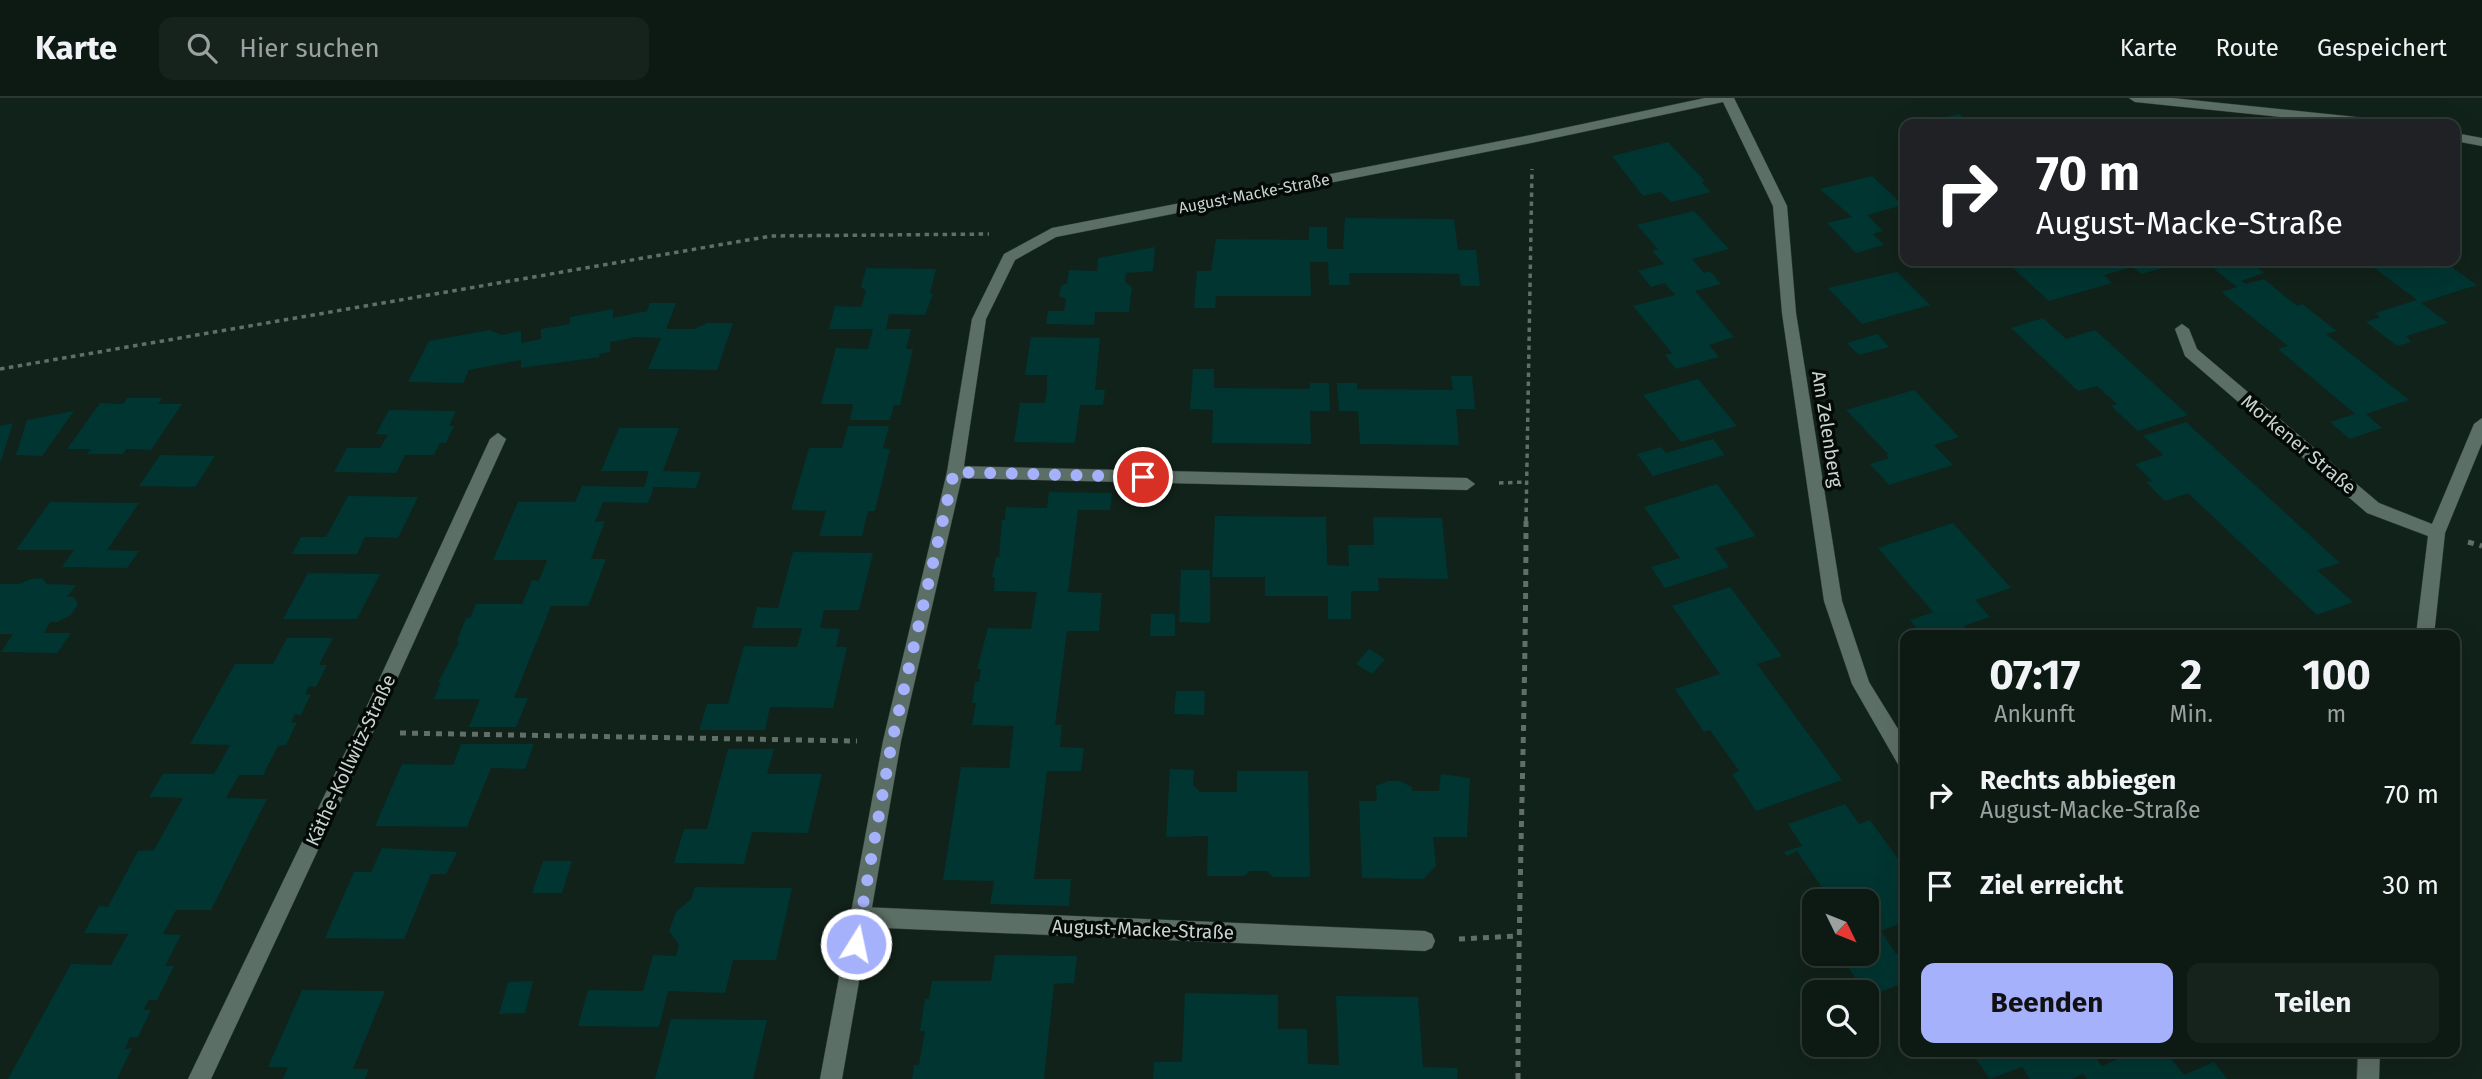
<!DOCTYPE html>
<html lang="de">
<meta charset="utf-8">
<style>
body{margin:0;font-family:"Fira Sans",sans-serif;background:#16231d;color:#f1f3f6;height:100vh;display:flex;flex-direction:column;font-size:26px;white-space:nowrap}
*{box-sizing:border-box;margin:0}
p{font-size:23px;color:#9aa1a0}
.icon{flex:none;width:38px;height:38px;fill:none;stroke:currentColor;stroke-width:2;stroke-linecap:round;stroke-linejoin:round}
.map{position:relative;flex:1;overflow:hidden}
.sheet{position:absolute;left:1900px;top:532px;width:560px;height:427px;display:flex;flex-direction:column;background:#0d1a14;border-radius:14px;box-shadow:0 7px 28px #0002,0 0 0 2px #2d3834}
.sheet>*{flex:none}
.guide{position:absolute;left:1900px;top:21px;width:560px;height:147px;border-radius:14px;box-shadow:0 7px 28px #0002,0 0 0 2px #2d3834;background:#202124;color:#fff;overflow:hidden}
.needle{width:46px;rotate:133deg}
.fabs{position:absolute;left:1802px;top:791px;display:grid;gap:14px}
.fabs a{display:grid;place-items:center;width:77px;height:77px;border-radius:14px;background:#0d1a14;box-shadow:0 7px 28px #0002,0 0 0 2px #2d3834;font-size:35px}
.pin{position:absolute;display:grid;place-items:center;width:60px;height:60px;color:#fff;margin:-30px;border:4px solid #fff;border-radius:50%;box-shadow:0 2px 7px #0007}
.me{position:absolute;width:77px;margin:-38px;rotate:10deg;stroke-linejoin:round;filter:drop-shadow(0 0 5px #0008)}
.turn{display:flex;align-items:center;gap:24px;height:147px;padding:0 21px;font-size:32px}
.turn .icon{width:91px;height:91px;stroke-width:2.5}
.turn b{display:block;font-size:49px;line-height:60px}
.eta{display:flex;justify-content:space-evenly;align-items:center;height:119px;text-align:center}
.eta b{font-size:42px;font-weight:700;line-height:49px}
.button{display:flex;gap:14px;margin-top:auto;padding:14px 21px}
.button a{flex:1;height:80px;border-radius:14px;background:#a6b1fc;color:#111;font-size:28px;font-weight:700;line-height:80px;text-align:center}
.button a+a{background:#16231d;color:#f1f3f6}
ul{padding:0;list-style:none}
li{display:flex;align-items:center;gap:21px;height:91px;padding:0 21px}
li div{flex:1}
li b{display:block;font-size:26px}
li em{font-style:normal}
header{display:flex;align-items:center;gap:42px;box-sizing:border-box;height:98px;padding:0 35px;background:#0d1a14;border-bottom:2px solid #2d3834}
header strong{font-size:33px}
nav{display:flex;gap:38px;margin-inline-start:auto;font-size:24px}
.search{width:490px;height:63px;background:#16231d;display:flex;align-items:center;gap:18px;box-sizing:border-box;padding:0 24px;border-radius:14px;color:#9aa1a0;font-size:26px}
.map>svg:first-child{display:block}
</style>
<header>
<strong>Karte</strong>
<div class="search"><svg class="icon" aria-label="search" viewBox="0 0 24 24"><circle cx="10" cy="10" r="6"/><path d="M15 15l6 6"/></svg>Hier suchen</div>
<nav><a>Karte</a><a>Route</a><a>Gespeichert</a></nav>
</header>
<div class="map">
<svg width="2482" height="981" viewBox="0 0 2482 981">
<rect width="100%" height="100%" fill="#11221a"/>
<path fill="#013531" d="M 1959,16 L 1972,26 L 1921,26 L 1921,25 Z
M 1668,44 L 1705,83 L 1701,84 L 1711,94 L 1671,104 L 1661,94 L 1643,98 L 1612,58 Z
M 1872,78 L 1903,107 L 1867,117 L 1883,133 L 1873,136 L 1884,147 L 1856,155 L 1827,125 L 1852,119 L 1820,91 Z
M 1694,113 L 1729,151 L 1692,161 L 1704,175 L 1710,173 L 1721,186 L 1695,193 L 1734,239 L 1709,247 L 1719,259 L 1676,271 L 1665,257 L 1672,255 L 1633,208 L 1675,197 L 1665,185 L 1651,189 L 1638,173 L 1664,166 L 1652,153 L 1658,151 L 1637,127 Z
M 1345,120 L 1454,121 L 1458,152 L 1476,152 L 1480,188 L 1461,188 L 1459,176 L 1404,175 L 1349,175 L 1350,187 L 1329,187 L 1328,164 L 1310,164 L 1311,198 L 1216,198 L 1215,210 L 1194,210 L 1197,173 L 1211,173 L 1216,141 L 1309,142 L 1309,129 L 1327,129 L 1327,151 L 1343,151 Z
M 1155,149 L 1153,173 L 1126,175 L 1125,184 L 1132,189 L 1129,214 L 1095,214 L 1094,227 L 1046,226 L 1048,213 L 1064,213 L 1066,201 L 1059,198 L 1061,188 L 1067,185 L 1069,172 L 1097,173 L 1098,160 Z
M 2032,163 L 2186,163 L 2142,176 L 2132,169 L 2104,177 L 2112,185 L 2049,203 L 2011,168 Z
M 2240,163 L 2249,163 L 2264,175 L 2241,183 L 2246,186 L 2264,181 L 2297,208 L 2302,206 L 2337,233 L 2326,236 L 2409,302 L 2366,316 L 2382,330 L 2350,341 L 2330,324 L 2355,316 L 2278,251 L 2288,248 L 2221,194 L 2237,189 L 2214,171 Z
M 2365,163 L 2443,163 L 2477,187 L 2421,205 L 2448,225 L 2406,238 L 2411,244 L 2397,248 L 2366,224 L 2380,219 L 2375,215 L 2417,202 Z
M 866,170 L 936,171 L 930,195 L 933,196 L 925,217 L 889,216 L 886,231 L 911,231 L 906,251 L 913,251 L 900,307 L 894,307 L 890,322 L 850,322 L 853,306 L 821,306 L 836,250 L 868,251 L 873,231 L 829,231 L 835,208 L 861,209 L 866,193 L 861,189 Z
M 1897,174 L 1930,207 L 1862,226 L 1828,190 Z
M 650,205 L 676,205 L 666,231 L 694,231 L 707,225 L 733,225 L 717,272 L 648,271 L 661,240 L 636,239 L 610,244 L 610,254 L 599,256 L 600,259 L 521,270 L 521,262 L 500,266 L 469,272 L 463,285 L 408,284 L 429,243 L 490,232 L 501,237 L 521,233 L 521,245 L 541,241 L 541,231 L 570,226 L 570,219 L 613,211 L 613,220 L 647,213 Z
M 2043,220 L 2066,241 L 2095,232 L 2188,317 L 2138,333 L 2111,308 L 2117,306 L 2097,288 L 2078,293 L 2011,230 Z
M 1877,236 L 1889,249 L 1859,257 L 1847,245 Z
M 1031,239 L 1100,240 L 1095,292 L 1105,292 L 1103,307 L 1080,307 L 1075,345 L 1014,344 L 1020,305 L 1045,305 L 1047,292 L 1047,277 L 1025,277 Z
M 1193,271 L 1214,271 L 1214,290 L 1310,291 L 1310,285 L 1329,285 L 1330,313 L 1310,313 L 1311,346 L 1212,345 L 1213,312 L 1190,311 Z
M 1451,278 L 1472,278 L 1475,311 L 1456,311 L 1459,347 L 1360,346 L 1358,313 L 1339,313 L 1337,285 L 1357,285 L 1357,291 L 1453,292 Z
M 1698,281 L 1737,328 L 1681,344 L 1643,297 Z
M 1914,292 L 1959,339 L 1934,347 L 1953,367 L 1889,387 L 1870,366 L 1889,360 L 1886,357 L 1889,357 L 1846,312 Z
M 127,300 L 162,300 L 158,306 L 182,306 L 151,352 L 126,351 L 123,356 L 87,356 L 91,351 L 67,351 L 100,305 L 123,306 Z
M 389,312 L 456,313 L 449,328 L 454,328 L 446,345 L 440,345 L 434,357 L 405,357 L 396,375 L 334,374 L 347,350 L 380,350 L 388,337 L 376,336 Z
M 74,313 L 42,358 L 16,357 L 27,322 Z
M 2186,324 L 2340,465 L 2317,472 L 2353,504 L 2317,517 L 2188,395 L 2165,403 L 2146,384 L 2152,383 L 2135,366 L 2164,357 L 2143,338 Z
M 13,325 L 1,363 L 0,363 L 0,328 Z
M 848,328 L 889,328 L 883,350 L 890,351 L 875,413 L 868,413 L 862,438 L 819,438 L 826,413 L 791,412 L 809,350 L 842,350 Z
M 619,330 L 679,330 L 663,373 L 701,374 L 696,390 L 654,389 L 648,405 L 603,404 L 595,424 L 605,423 L 591,461 L 606,461 L 598,483 L 588,508 L 551,508 L 514,600 L 528,600 L 516,629 L 469,629 L 480,601 L 434,601 L 441,584 L 438,585 L 459,544 L 457,543 L 466,520 L 470,520 L 476,506 L 522,506 L 532,482 L 539,483 L 547,462 L 493,462 L 518,404 L 575,404 L 582,388 L 644,389 L 649,373 L 601,373 Z
M 1713,341 L 1725,357 L 1653,378 L 1637,356 L 1661,349 L 1666,355 Z
M 160,357 L 215,358 L 195,389 L 139,388 Z
M 1717,386 L 1756,438 L 1715,450 L 1729,469 L 1665,490 L 1651,469 L 1680,460 L 1644,409 Z
M 1049,394 L 1112,395 L 1110,412 L 1078,412 L 1068,494 L 1102,495 L 1099,533 L 1067,533 L 1055,627 L 1062,627 L 1060,649 L 1084,650 L 1081,673 L 1047,673 L 1034,781 L 1071,781 L 1069,808 L 990,806 L 994,783 L 943,782 L 961,669 L 1009,670 L 1014,628 L 972,627 L 976,605 L 972,605 L 975,584 L 979,584 L 981,571 L 977,571 L 988,530 L 1031,531 L 1034,512 L 1037,494 L 994,493 L 995,479 L 992,479 L 996,459 L 999,459 L 1002,422 L 1005,422 L 1006,409 L 1047,410 Z
M 348,398 L 418,399 L 398,440 L 365,439 L 357,456 L 292,456 L 301,439 L 326,439 Z
M 50,404 L 139,405 L 107,452 L 139,453 L 127,470 L 62,469 L 74,452 L 16,452 Z
M 1215,418 L 1326,419 L 1327,467 L 1349,468 L 1348,447 L 1374,447 L 1373,419 L 1442,420 L 1448,481 L 1378,480 L 1379,493 L 1351,493 L 1351,521 L 1328,521 L 1328,498 L 1265,498 L 1265,479 L 1212,479 Z
M 1953,425 L 2011,490 L 1975,502 L 1990,519 L 1964,528 L 1972,537 L 1923,537 L 1910,522 L 1933,514 L 1878,450 Z
M 793,454 L 873,455 L 859,512 L 824,512 L 820,530 L 840,531 L 836,549 L 847,549 L 833,610 L 770,609 L 765,632 L 699,632 L 707,606 L 728,606 L 744,548 L 797,549 L 802,530 L 752,530 L 757,509 L 778,510 Z
M 1181,472 L 1210,472 L 1210,525 L 1179,524 Z
M 308,475 L 380,476 L 357,521 L 283,521 Z
M 42,480 L 47,486 L 76,487 L 67,499 L 74,499 L 78,507 L 71,517 L 57,524 L 50,524 L 44,535 L 71,535 L 57,555 L 1,554 L 13,536 L 0,536 L 0,486 L 19,486 L 31,481 Z
M 1730,489 L 1782,558 L 1757,566 L 1842,682 L 1756,713 L 1732,676 L 1739,673 L 1710,632 L 1704,634 L 1675,591 L 1720,576 L 1672,508 Z
M 1151,516 L 1175,516 L 1175,538 L 1150,538 Z
M 287,540 L 333,540 L 319,567 L 327,567 L 316,589 L 309,588 L 305,597 L 311,596 L 301,617 L 295,616 L 291,625 L 297,624 L 286,647 L 278,648 L 263,677 L 239,677 L 226,700 L 267,701 L 211,812 L 176,812 L 163,836 L 181,837 L 165,868 L 174,868 L 157,902 L 149,902 L 143,912 L 151,912 L 138,939 L 130,939 L 125,951 L 132,950 L 117,981 L 8,981 L 71,866 L 111,867 L 128,836 L 84,835 L 99,808 L 108,809 L 138,753 L 154,752 L 183,700 L 149,699 L 163,676 L 214,676 L 230,647 L 190,646 L 235,566 L 273,566 Z
M 1369,551 L 1385,561 L 1372,576 L 1356,566 Z
M 1176,593 L 1205,593 L 1204,617 L 1174,616 Z
M 461,646 L 534,646 L 525,671 L 491,670 L 467,729 L 375,728 L 402,666 L 453,667 Z
M 728,651 L 774,651 L 767,676 L 822,676 L 808,735 L 752,734 L 744,766 L 674,765 L 684,731 L 707,731 Z
M 1170,671 L 1194,672 L 1193,687 L 1200,694 L 1237,694 L 1237,673 L 1308,673 L 1310,779 L 1273,779 L 1267,773 L 1250,773 L 1244,778 L 1207,778 L 1208,738 L 1166,739 Z
M 1441,676 L 1470,680 L 1467,739 L 1433,739 L 1436,768 L 1423,781 L 1362,780 L 1359,703 L 1377,703 L 1376,688 L 1388,683 L 1400,683 L 1412,689 L 1412,693 L 1439,693 Z
M 1845,706 L 1859,726 L 1870,722 L 1906,772 L 1906,823 L 1881,833 L 1896,856 L 1903,853 L 1906,857 L 1906,884 L 1867,899 L 1867,894 L 1865,894 L 1839,856 L 1867,856 L 1867,803 L 1831,803 L 1797,753 L 1787,758 L 1784,754 L 1802,748 L 1788,726 Z
M 382,750 L 457,754 L 446,776 L 431,776 L 404,841 L 325,840 L 354,774 L 371,774 Z
M 543,763 L 572,763 L 562,795 L 532,795 Z
M 695,789 L 792,790 L 776,862 L 733,862 L 725,895 L 668,893 L 659,929 L 578,928 L 588,892 L 643,893 L 653,857 L 676,858 L 679,847 L 669,833 L 676,814 L 691,801 Z
M 995,857 L 1077,858 L 1074,885 L 1054,886 L 1044,981 L 912,981 L 914,967 L 919,967 L 925,933 L 920,933 L 925,901 L 929,901 L 932,883 L 991,883 Z
M 533,883 L 525,915 L 499,916 L 508,884 Z
M 302,892 L 385,893 L 353,971 L 369,971 L 365,981 L 283,981 L 288,969 L 268,969 Z
M 1185,895 L 1278,897 L 1278,931 L 1307,931 L 1308,966 L 1339,967 L 1336,898 L 1418,899 L 1423,969 L 1458,970 L 1457,981 L 1153,981 L 1154,964 L 1182,964 Z
M 671,921 L 767,922 L 753,981 L 655,981 Z
M 1971,954 L 2091,954 L 2102,968 L 2134,954 L 2166,954 L 2184,977 L 2214,964 L 2227,981 L 2087,981 L 2083,976 L 2072,981 L 2030,981 L 2022,969 L 1990,981 Z"/>
<g fill="none" stroke-linecap="round" stroke-linejoin="round">
<g stroke="#303c36" stroke-width="1">
<path id="service" d="M 955,368 L 1467,380 L 1475,386 L 1467,392 L 955,380 L 947,374 Z
M 861,809 L 1425,833 L 1432,836 L 1435,843 L 1432,850 L 1425,853 L 861,829 L 854,826 L 851,819 L 854,812 Z"/>
</g>
<g stroke="#303c36" stroke-width="1">
<path id="minor" d="M 1705,0 L 1734,0 L 1787,108 L 1796,215 L 1842,503 L 1869,584 L 1906,644 L 1906,670 L 1899,668 L 1852,586 L 1824,503 L 1782,215 L 1773,108 L 1723,4 L 1531,45 L 1056,139 L 1015,162 L 986,221 L 963,374 L 901,643 L 842,981 L 820,981 L 883,643 L 947,374 L 972,221 L 1004,156 L 1052,130 L 1531,37 Z
M 2129,0 L 2172,0 L 2385,22 L 2391,26 L 2350,26 L 2135,4 Z
M 2455,35 L 2482,40 L 2482,48 L 2455,43 Z
M 2182,226 L 2189,231 L 2197,251 L 2379,405 L 2432,426 L 2474,326 L 2482,320 L 2482,345 L 2445,435 L 2434,537 L 2416,537 L 2428,438 L 2367,415 L 2185,258 L 2175,231 Z
M 498,335 L 506,341 L 373,634 L 211,981 L 188,981 L 355,634 L 490,341 Z
M 2358,954 L 2380,954 L 2379,981 L 2357,981 Z"/>
</g>
<path stroke="#616f68" stroke-width="3.5" stroke-dasharray="4.5 4.5" stroke-linecap="butt" d="M 0,271 L 771,138 L 989,136
M 1499,385 L 1526,384
M 1526,423 L 1532,71"/>
<path stroke="#616f68" stroke-width="5" stroke-dasharray="6 6" stroke-linecap="butt" d="M 2468,444 L 2482,448
M 400,635 L 857,643
M 1459,841 L 1518,838
M 1518,981 C 1518,794 1526,608 1526,422"/>
<use href="#service" fill="#5c6f66" fill-rule="evenodd"/>
<use href="#minor" fill="#5c6f66" fill-rule="evenodd"/>
</g>
<g fill="none" stroke-linecap="round" stroke-linejoin="round">
<path stroke="#a6b1fc" stroke-width="12" stroke-dasharray="0 21.6" d="M 856,846 L 892,643 L 954,374 L 1143,379"/>
</g>
<g text-anchor="middle" stroke-width="7" stroke-linejoin="round" paint-order="stroke">
<g font-size="16" fill="#cad4cf" stroke="#040a07">
<text transform="translate(1254 95) rotate(-11)" y="6">August-Macke-Straße</text>
</g>
<g font-size="19" fill="#cad4cf" stroke="#040a07">
<text transform="translate(1828 331) rotate(81)" y="7">Am Zelenberg</text>
<text transform="translate(2299 346) rotate(40)" y="7">Morkener Straße</text>
<text transform="translate(350 662) rotate(-65)" y="7">Käthe-Kollwitz-Straße</text>
<text transform="translate(1143 831) rotate(2)" y="7">August-Macke-Straße</text>
</g>
</g>
</svg>
<div class="fabs">
<a><svg class="needle" viewBox="-14 -14 28 28"><path d="M0-13l5 13h-10z" fill="#e53935"/><path d="M0 13l5-13h-10z" fill="#9aa1a0"/></svg></a>
<a><svg class="icon" aria-label="search" viewBox="0 0 24 24"><circle cx="10" cy="10" r="6"/><path d="M15 15l6 6"/></svg></a>
</div>
<div class="pin" style="left:1143px;top:379px;background:#d93025"><svg class="icon" aria-label="arrive" viewBox="0 0 24 24"><path d="M6 21V4h12l-3 4 3 4H6"/></svg></div>
<svg class="me" style="left:856px;top:846px" viewBox="-20 -20 40 40"><circle r="17" fill="#a6b1fc" stroke="#fff" stroke-width="3"/><path d="M0-11L8 9 0 5-8 9z" fill="#fff"/></svg>
<div class="guide">
<div class="turn"><svg class="icon" aria-label="right" viewBox="0 0 24 24"><path d="M7 20v-9h11M14 6l5 5-5 5"/></svg><div><b>70 m</b>August-Macke-Straße</div></div>
</div>
<section class="sheet">
<div class="eta">
<div><b>07:17</b><p>Ankunft</p></div>
<div><b>2</b><p>Min.</p></div>
<div><b>100</b><p>m</p></div>
</div>
<ul>
<li><svg class="icon" aria-label="right" viewBox="0 0 24 24"><path d="M7 20v-9h11M14 6l5 5-5 5"/></svg><div><b>Rechts abbiegen</b><p>August-Macke-Straße</p></div><em>70 m</em></li>
<li><svg class="icon" aria-label="arrive" viewBox="0 0 24 24"><path d="M6 21V4h12l-3 4 3 4H6"/></svg><div><b>Ziel erreicht</b></div><em>30 m</em></li>
</ul>
<div class="button"><a>Beenden</a><a>Teilen</a></div>
</section>
</div>
